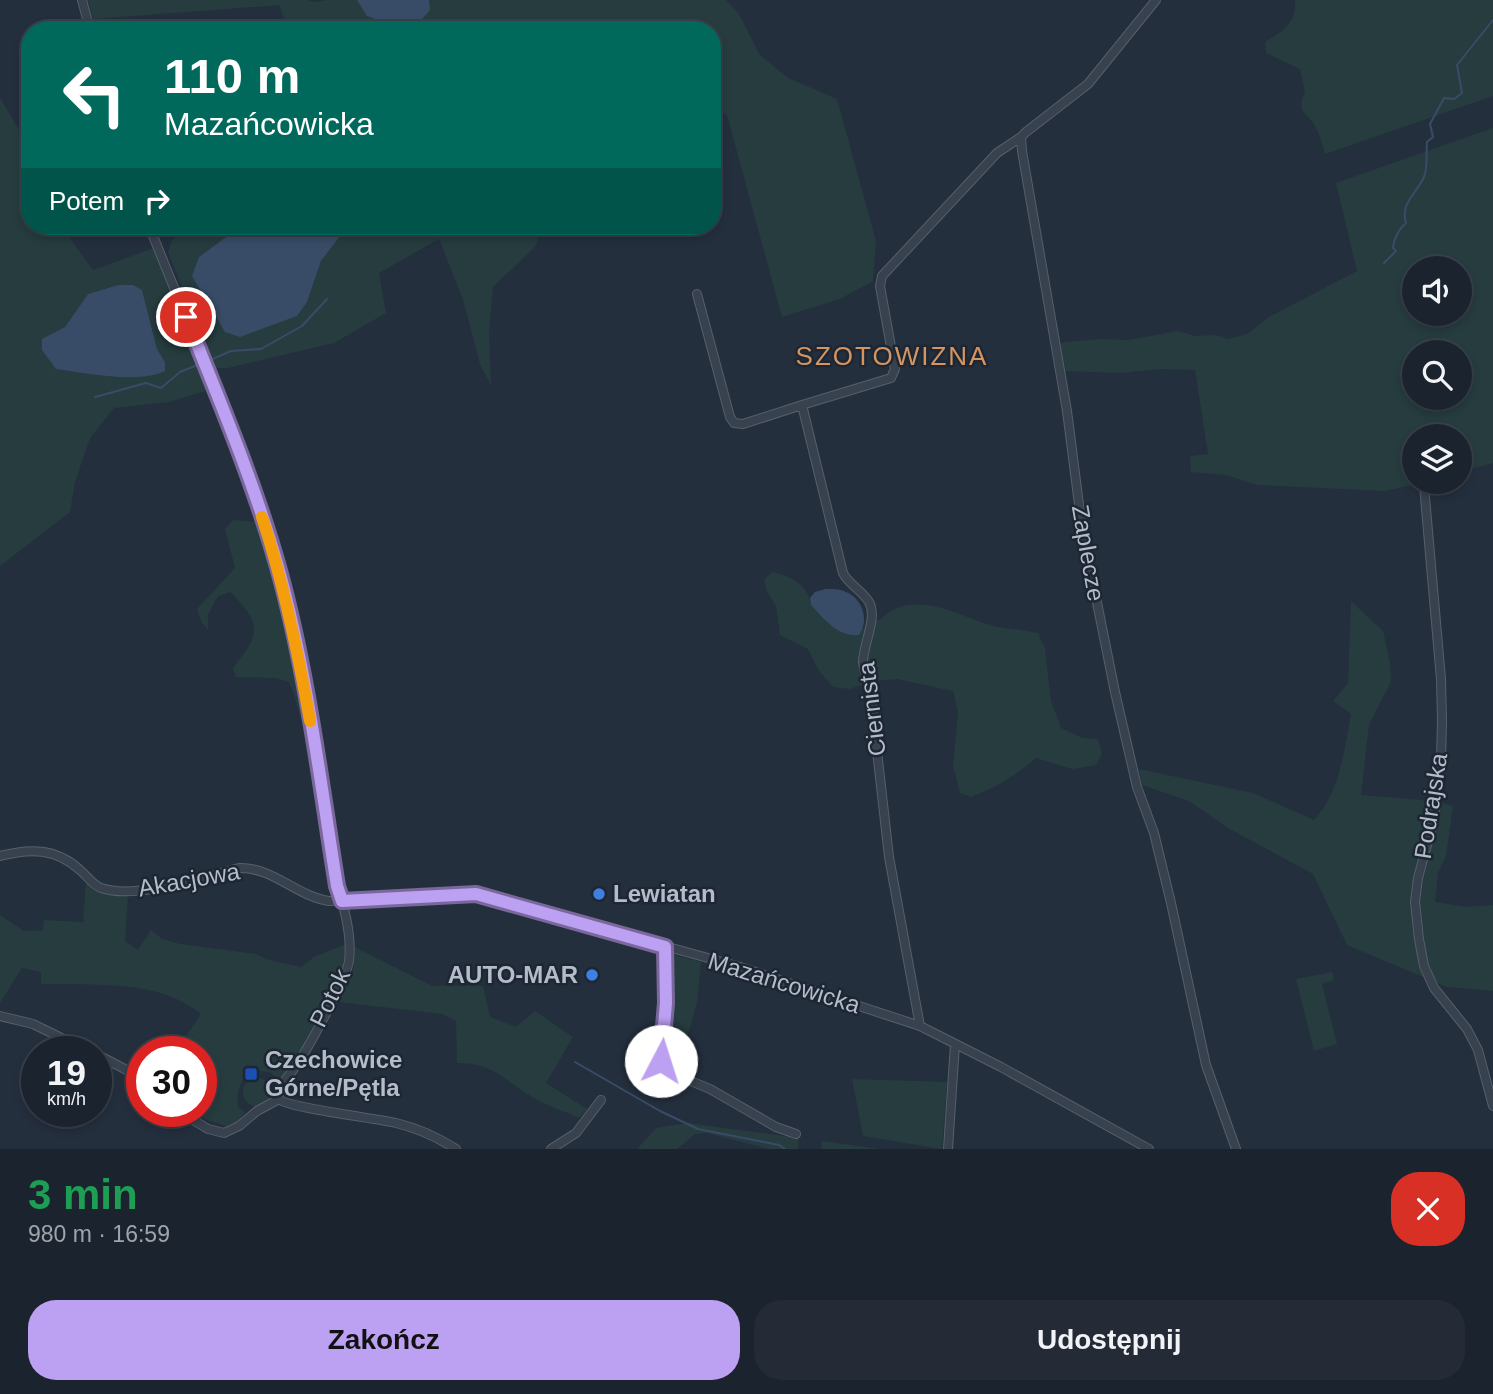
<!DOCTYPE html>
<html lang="pl">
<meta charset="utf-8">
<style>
body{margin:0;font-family:Arial,sans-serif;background:#242b36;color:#f1f3f6;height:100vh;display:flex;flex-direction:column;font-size:26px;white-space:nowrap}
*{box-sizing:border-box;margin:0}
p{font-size:23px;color:#a0a4aa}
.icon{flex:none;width:38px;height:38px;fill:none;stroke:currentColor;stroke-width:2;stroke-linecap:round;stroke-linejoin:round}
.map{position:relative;height:1149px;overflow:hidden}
.drawer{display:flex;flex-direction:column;background:#1b232e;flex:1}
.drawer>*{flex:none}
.top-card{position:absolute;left:21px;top:21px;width:700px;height:214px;border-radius:28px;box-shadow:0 4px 10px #0003,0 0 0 2px #39404a;background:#00695c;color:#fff;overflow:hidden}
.buttons{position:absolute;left:1402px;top:256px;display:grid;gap:14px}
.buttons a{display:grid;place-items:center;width:70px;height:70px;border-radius:50%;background:#1b232e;box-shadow:0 4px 10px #0003,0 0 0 2px #39404a;font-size:35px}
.speed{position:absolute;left:21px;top:1036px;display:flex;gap:14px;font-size:35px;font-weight:700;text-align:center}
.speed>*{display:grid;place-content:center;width:91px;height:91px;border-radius:50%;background:#1b232e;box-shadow:0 4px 10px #0003,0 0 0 2px #39404a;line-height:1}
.speed small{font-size:18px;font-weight:400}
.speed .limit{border:10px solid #d22;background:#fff;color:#111}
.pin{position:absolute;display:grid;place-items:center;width:60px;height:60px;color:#fff;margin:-30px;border:4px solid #fff;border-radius:50%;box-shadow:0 2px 7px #0007}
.me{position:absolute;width:77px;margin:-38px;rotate:5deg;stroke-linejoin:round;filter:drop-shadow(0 0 5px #0008)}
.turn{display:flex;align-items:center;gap:24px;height:147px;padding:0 28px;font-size:32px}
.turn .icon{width:91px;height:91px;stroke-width:2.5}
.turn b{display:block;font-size:49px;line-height:60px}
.then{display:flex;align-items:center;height:66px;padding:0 28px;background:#0003;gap:14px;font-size:26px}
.round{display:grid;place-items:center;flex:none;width:74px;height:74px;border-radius:28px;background:#242b36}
.headline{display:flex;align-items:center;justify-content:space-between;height:119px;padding:0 28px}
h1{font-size:42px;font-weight:700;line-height:52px;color:#1e9e55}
.cta{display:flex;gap:14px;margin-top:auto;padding:14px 28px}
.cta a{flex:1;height:80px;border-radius:28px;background:#bca0f2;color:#111;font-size:28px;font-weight:700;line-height:80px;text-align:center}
.cta a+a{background:#242b36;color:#f1f3f6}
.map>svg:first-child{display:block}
</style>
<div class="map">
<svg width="1493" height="1149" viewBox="0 0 1493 1149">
<rect width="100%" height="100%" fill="#242f3e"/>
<path fill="#263c3f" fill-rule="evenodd" d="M 88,0 L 307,0 L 314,2 L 327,0 L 726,0 L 739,14 L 760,55 L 788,78 L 837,99 L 876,241 L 873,281 L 840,299 L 782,317 L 727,115 L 712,105 L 712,30 L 288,30 L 279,5 L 93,19 Z
M 1295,0 L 1493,0 L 1493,96 L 1325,154 C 1322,145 1320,134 1315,126 C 1306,110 1295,113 1305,92 L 1300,69 L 1266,53 L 1265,42 C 1282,32 1297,23 1295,0 Z
M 0,98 L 30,148 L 30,226 L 65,226 L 69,237 L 93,270 L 154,248 L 212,389 L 169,402 L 114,408 L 90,438 L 75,482 L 70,512 L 0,566 ZM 118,285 L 142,290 L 157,349 L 165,362 L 42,340 L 65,327 L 88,294 Z
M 1493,128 L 1493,463 L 1460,472 L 1460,436 L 1414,436 L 1414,481 L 1431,481 L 1385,491 L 1257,485 L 1226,475 L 1191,472 L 1190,456 L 1208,454 L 1195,370 L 1159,369 L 1121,373 L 1062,371 L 1058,343 L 1099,339 L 1128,340 L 1178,331 L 1195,336 L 1215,335 L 1228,339 L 1247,334 L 1269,317 L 1357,271 L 1336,183 ZM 1414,268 L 1460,268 L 1460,313 L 1414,313 ZM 1414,352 L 1460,352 L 1460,397 L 1414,397 Z
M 187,226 L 241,226 L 199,257 L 193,276 L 210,305 L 307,302 L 321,261 L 348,226 L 541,226 L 536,246 L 493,287 L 489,332 L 491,385 L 480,364 L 463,300 L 439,239 L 379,273 L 386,313 L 334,343 L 228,368 L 214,368 L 168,252 L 172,240 Z
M 233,520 L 257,522 L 274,567 L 288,621 L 310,744 C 300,724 298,702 289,682 L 276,678 L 236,677 L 233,669 C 238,660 244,654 249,646 C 263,624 245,607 230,592 L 218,596 L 208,615 L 208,630 L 201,621 L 197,609 L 235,568 L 225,529 Z
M 772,572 C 791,576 808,584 811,605 L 864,628 L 866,619 L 880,620 C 908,590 951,611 983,623 C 999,629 1020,629 1038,633 L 1045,648 L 1051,701 L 1061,728 L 1082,738 L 1098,739 L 1102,754 L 1096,765 L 1072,769 L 1036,758 C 1016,775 996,788 971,797 L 960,793 L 953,766 L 958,712 L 953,691 L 897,679 L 873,681 L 850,689 L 833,687 L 819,671 L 808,649 L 780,635 L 776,606 L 767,592 L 764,580 Z
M 1351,601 L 1383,631 L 1390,663 L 1391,682 L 1369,725 L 1361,795 L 1433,801 L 1453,806 L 1446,856 L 1438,873 L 1435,902 L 1467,907 L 1493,905 L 1493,991 L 1447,987 L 1347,945 L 1313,874 L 1228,828 L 1189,801 L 1142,785 L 1139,769 L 1253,793 L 1314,820 C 1340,792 1344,751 1351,714 L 1333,701 L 1348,683 Z
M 86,882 L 99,893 L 128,894 L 125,941 L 138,950 L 151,930 L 162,939 L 180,944 L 256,954 L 269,960 L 301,967 L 314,957 L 346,944 L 343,966 L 302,1049 L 281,1080 L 269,1072 L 253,1070 C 240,1080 236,1090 238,1107 L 245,1112 L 238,1121 L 226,1126 L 204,1119 L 192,1111 L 201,1111 L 201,1052 L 175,1052 L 201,1014 C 157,978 94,986 41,984 L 41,972 L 22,968 L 0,1003 L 0,915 L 24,931 L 43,930 L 44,920 L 83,922 Z
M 355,947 L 432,986 L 483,986 L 490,1017 L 516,1027 L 535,1011 L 573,1037 L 546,1083 L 587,1109 L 579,1118 C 564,1111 548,1106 534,1098 C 504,1081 495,1063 457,1063 L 456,1021 L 442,1014 L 339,1002 L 354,967 Z
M 670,954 L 701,962 L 697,1003 L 688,1034 L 665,1048 L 671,1004 Z
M 1332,972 L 1334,980 L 1322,984 L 1337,1044 L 1314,1051 L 1296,979 Z
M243 1092a14 14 0 1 1 28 0a14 14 0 1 1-28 0Z
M 852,1079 L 947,1082 L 942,1149 L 863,1136 Z
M 687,1123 L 799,1138 L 798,1149 L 769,1149 L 707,1133 L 695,1134 L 677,1149 L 637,1149 L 656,1128 Z
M 822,1141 L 879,1149 L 821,1149 Z"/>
<path fill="#394c67" d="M 357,0 L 429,0 L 430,10 L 419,23 L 417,30 L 397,30 L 396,27 L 367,16 Z
M 241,226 L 348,226 L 321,261 L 307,302 L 297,316 L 240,337 L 225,332 L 192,276 L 199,257 Z
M 118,285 L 133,285 L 142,290 L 157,349 L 165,362 L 165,371 C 139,384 85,373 56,369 L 42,350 L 42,339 L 65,327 L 88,294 Z
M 826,589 C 832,589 839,589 844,591 C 862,597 870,620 859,635 C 839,638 823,618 811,605 L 810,598 L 815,592 Z"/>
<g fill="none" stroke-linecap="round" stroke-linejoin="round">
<path stroke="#394c67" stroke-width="2" d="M 1384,263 L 1396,251 L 1393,248 C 1394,238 1398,230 1406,223 C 1400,203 1417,193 1424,177 C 1428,167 1426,152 1427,142 L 1433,137 L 1430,124 L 1444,98 L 1454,99 L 1462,93 L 1457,65 L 1493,20
M 208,361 L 231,351 L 261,349 L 302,326 L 327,299
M 95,397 L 146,383 L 161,388 L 180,372 L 200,364
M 575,1062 L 660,1111 L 698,1129 L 779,1145 L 785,1149"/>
<g stroke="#565f6c" stroke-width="10">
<path id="minor" d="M 82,0 L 90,30
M 1156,0 L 1088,84 L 1026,132 L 1021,137 L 1022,151 L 1067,411 L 1082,528 L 1115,692 L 1137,787 L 1154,833 L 1171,903 L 1206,1065 L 1236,1149
M 149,226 L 215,389 L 278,565 L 291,619 L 318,765 L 337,886 C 345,909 352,937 349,961 C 347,977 307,1051 295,1067 C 288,1078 277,1086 279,1099
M 697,294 L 730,417 L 734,423 L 743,424 L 802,405 L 843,573 C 849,585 862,590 869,602 C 878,618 863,644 863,662 C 864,671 868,680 870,689 L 889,857 L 920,1026
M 802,405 L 891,378 L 895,369 L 880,286 L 882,276 L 997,153 L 1021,137
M 1424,486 L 1441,679 L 1442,721 L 1441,760 L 1434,819 L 1418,878 L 1415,902 L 1419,939 L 1424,966 L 1434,988 L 1467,1029 L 1478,1050 L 1493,1106
M 0,856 C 30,848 56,848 80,870 C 87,876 93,885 101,888 C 136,900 204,877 239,868 C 273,867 296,896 329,901 L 476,894 L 737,966 L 920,1026 L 1001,1067 L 1149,1149
M 665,948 L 666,1003 L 661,1061 L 664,1070 L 710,1089 L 776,1127 L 796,1134
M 0,1016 L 33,1024 L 90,1052
M 96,1054 L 142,1078
M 279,1099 C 287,1108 376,1118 396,1123 C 417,1128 437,1137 456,1149
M 178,1111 L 208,1129 L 224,1133 L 239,1126 L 257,1111 L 279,1099
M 551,1149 L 576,1133 L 601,1100
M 948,1149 L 955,1044"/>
</g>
<use href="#minor" stroke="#38414e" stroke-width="8"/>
</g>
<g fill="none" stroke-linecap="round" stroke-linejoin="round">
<g stroke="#7a689d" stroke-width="18">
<path id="route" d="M 186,317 C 219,399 254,482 278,567 C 307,671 320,780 337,886 L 342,901 L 476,894 L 665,947 L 666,1003 L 661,1061"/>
</g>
<use href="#route" stroke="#bca0f2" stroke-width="12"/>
<path stroke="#f59e0b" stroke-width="12" d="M 262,517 C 284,584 298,652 310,721"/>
</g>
<g fill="#3f7fe0" stroke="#1d2633" stroke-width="2.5">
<circle cx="599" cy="894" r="7"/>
<circle cx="592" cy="975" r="7"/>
</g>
<rect fill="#1a4fb4" stroke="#1d2633" stroke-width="2.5" x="244" y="1067" width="14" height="14" rx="3.5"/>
<g text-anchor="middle" stroke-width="5" stroke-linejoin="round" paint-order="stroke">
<g font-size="24" fill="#b4bcc9" stroke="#1d2633">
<text transform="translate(1088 553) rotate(80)" y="8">Zaplecze</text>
<text transform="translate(872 709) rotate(-97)" y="8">Ciernista</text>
<text transform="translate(1431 806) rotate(-81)" y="8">Podrajska</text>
<text transform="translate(189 880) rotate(-10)" y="8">Akacjowa</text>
<text transform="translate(784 983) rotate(17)" y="8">Mazańcowicka</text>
<text transform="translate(330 998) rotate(-64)" y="8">Potok</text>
</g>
<g font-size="24" font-weight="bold" fill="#b4bcc9" stroke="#1d2633" text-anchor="start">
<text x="613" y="902">Lewiatan</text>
<text x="578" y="983" text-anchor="end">AUTO-MAR</text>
<text x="265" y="1068">Czechowice<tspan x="265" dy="28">Górne/Pętla</tspan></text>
</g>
<g font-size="26" letter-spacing="2" fill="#d59563" stroke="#1d2633">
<text x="892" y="365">SZOTOWIZNA</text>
</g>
</g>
</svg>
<div class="buttons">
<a><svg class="icon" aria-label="sound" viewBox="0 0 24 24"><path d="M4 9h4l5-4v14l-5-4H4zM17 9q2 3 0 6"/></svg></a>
<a><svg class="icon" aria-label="search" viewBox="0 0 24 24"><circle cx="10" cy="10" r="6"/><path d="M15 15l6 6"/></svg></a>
<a><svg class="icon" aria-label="layers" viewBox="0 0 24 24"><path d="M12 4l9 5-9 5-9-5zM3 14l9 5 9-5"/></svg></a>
</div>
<div class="speed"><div>19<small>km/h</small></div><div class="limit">30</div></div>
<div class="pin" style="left:186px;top:317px;background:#d93025"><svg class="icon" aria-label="arrive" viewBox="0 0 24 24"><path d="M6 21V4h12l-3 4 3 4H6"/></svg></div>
<svg class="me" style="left:661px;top:1061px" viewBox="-20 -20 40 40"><circle r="19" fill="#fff"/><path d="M0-13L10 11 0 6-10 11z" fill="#bca0f2"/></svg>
<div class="top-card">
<div class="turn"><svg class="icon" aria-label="left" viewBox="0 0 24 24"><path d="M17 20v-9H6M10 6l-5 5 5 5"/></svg><div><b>110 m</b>Mazańcowicka</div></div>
<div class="then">Potem<svg class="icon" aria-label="right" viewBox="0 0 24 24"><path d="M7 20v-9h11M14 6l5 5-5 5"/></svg></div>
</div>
</div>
<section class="drawer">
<div class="headline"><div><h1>3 min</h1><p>980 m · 16:59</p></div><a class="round" style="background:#d93025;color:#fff"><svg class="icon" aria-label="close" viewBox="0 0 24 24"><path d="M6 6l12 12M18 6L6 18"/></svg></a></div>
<div class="cta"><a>Zakończ</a><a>Udostępnij</a></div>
</section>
